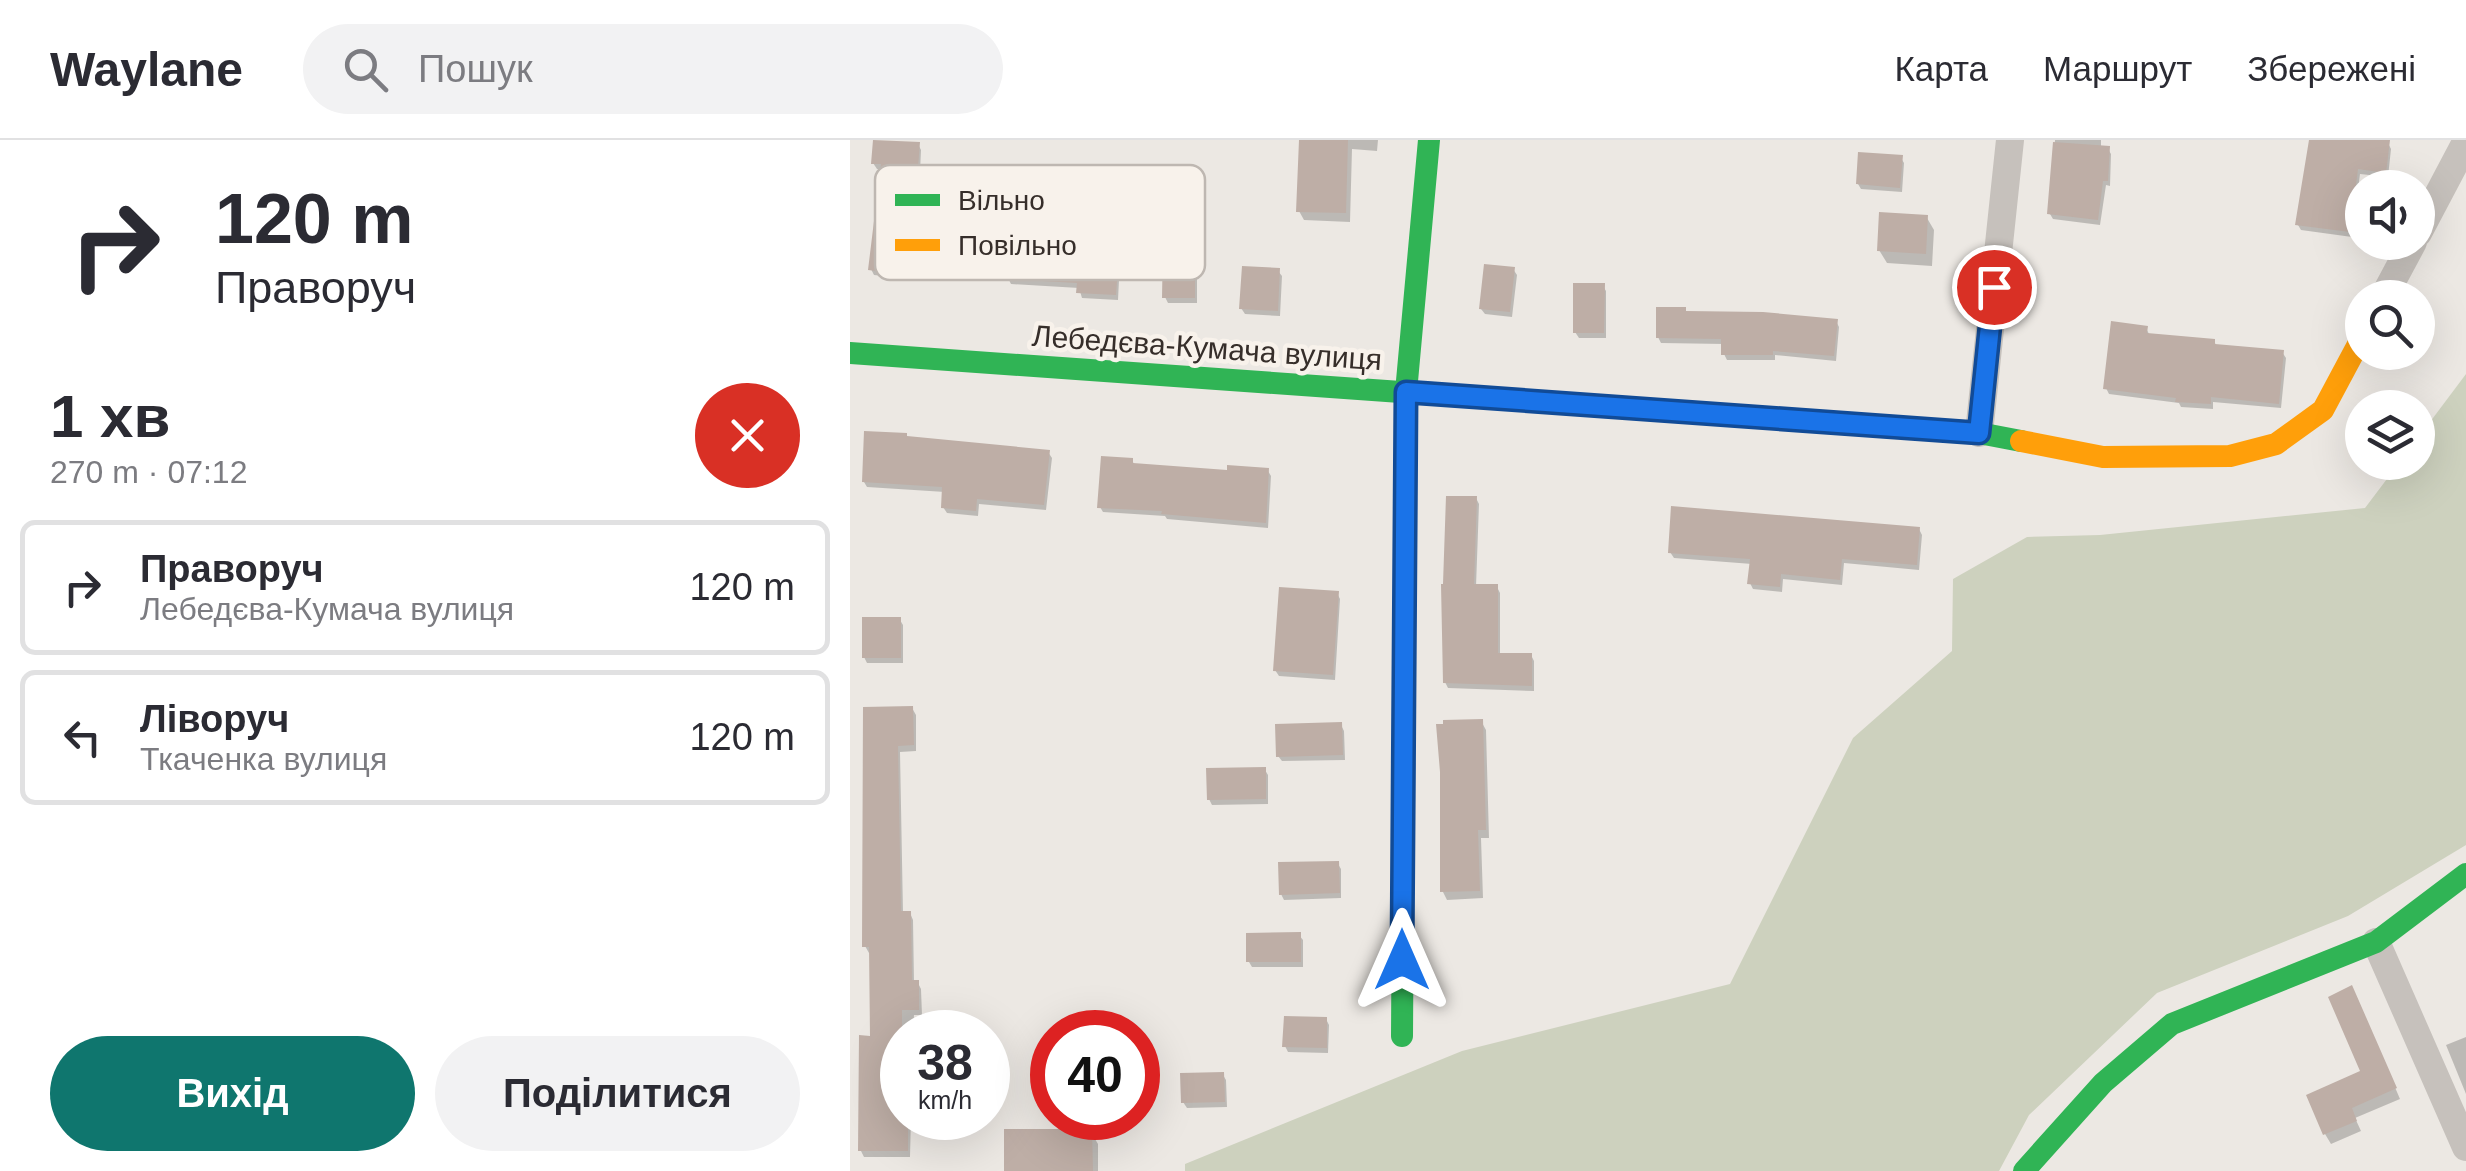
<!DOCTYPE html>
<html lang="uk">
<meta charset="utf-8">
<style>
body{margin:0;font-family:Helvetica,sans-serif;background:#f2f2f3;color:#2b2b33;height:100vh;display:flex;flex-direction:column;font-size:38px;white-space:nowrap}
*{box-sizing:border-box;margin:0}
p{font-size:32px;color:#7c7c81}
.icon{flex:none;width:55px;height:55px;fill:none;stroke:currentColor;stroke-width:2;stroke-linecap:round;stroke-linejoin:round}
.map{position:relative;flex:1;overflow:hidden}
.drawer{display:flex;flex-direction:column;background:#fff;width:850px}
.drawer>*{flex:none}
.top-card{background:#fff;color:#2b2b33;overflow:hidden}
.fabs{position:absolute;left:1495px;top:30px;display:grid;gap:20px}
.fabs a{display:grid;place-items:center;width:90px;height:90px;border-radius:50%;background:#fff;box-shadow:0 10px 40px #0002;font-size:50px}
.speed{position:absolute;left:30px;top:870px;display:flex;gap:20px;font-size:50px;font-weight:700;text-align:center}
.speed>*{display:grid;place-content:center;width:130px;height:130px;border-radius:50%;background:#fff;box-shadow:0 10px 40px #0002;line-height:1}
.speed small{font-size:25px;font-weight:400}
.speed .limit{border:15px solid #d22;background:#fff;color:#111}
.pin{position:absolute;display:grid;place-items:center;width:85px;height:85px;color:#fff;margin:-42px;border:5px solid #fff;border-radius:50%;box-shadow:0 2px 10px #0007}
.me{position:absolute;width:110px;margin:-55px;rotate:0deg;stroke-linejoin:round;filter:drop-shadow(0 0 8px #0008)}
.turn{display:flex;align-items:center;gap:35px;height:210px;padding:0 50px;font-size:45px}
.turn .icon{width:130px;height:130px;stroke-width:2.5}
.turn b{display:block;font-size:70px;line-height:85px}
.round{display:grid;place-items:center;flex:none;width:105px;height:105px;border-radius:52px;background:#f2f2f3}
.head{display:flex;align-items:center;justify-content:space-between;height:170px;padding:0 50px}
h1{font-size:60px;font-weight:700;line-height:75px}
.action{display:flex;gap:20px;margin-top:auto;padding:20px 50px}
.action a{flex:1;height:115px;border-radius:60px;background:#0f766e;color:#fff;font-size:40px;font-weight:700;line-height:115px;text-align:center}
.action a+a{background:#f2f2f3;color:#2b2b33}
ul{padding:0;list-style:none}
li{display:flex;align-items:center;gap:30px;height:135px;margin:0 20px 15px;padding:0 30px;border:5px solid #e1e1e2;border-radius:15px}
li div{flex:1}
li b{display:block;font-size:38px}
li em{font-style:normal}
header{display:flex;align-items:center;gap:60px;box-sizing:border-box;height:140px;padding:0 50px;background:#fff;border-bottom:2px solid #e1e1e2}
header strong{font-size:48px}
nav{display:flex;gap:55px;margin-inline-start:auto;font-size:35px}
.search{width:700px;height:90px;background:#f2f2f3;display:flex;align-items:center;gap:25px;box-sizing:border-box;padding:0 35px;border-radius:55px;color:#7c7c81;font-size:38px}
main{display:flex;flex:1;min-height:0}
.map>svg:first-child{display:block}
</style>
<header>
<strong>Waylane</strong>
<div class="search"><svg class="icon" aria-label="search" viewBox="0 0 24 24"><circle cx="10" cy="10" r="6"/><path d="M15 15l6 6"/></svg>Пошук</div>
<nav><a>Карта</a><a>Маршрут</a><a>Збережені</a></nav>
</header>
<main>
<section class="drawer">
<div class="top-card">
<div class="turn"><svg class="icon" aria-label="right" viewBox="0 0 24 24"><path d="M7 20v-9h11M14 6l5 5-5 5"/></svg><div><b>120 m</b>Праворуч</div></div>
</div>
<div class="head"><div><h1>1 хв</h1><p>270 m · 07:12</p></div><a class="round" style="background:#d93025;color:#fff"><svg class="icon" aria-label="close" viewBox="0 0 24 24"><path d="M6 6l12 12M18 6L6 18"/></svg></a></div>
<ul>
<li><svg class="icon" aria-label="right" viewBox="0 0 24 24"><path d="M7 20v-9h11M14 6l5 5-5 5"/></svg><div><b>Праворуч</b><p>Лебедєва-Кумача вулиця</p></div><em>120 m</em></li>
<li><svg class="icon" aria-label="left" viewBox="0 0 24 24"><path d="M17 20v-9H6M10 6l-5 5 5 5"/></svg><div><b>Ліворуч</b><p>Ткаченка вулиця</p></div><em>120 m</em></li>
</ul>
<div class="action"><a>Вихід</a><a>Поділитися</a></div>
</section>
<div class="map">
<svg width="1616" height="1031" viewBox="0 0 1616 1031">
<rect width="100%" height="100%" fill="#ece8e3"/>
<path fill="#cdd1be" d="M 1616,234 L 1616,705 L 1498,776 L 1307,853 L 1179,975 L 1149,1031 L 335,1031 L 335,1024 L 612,911 L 880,844 L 1003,598 L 1102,511 L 1103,439 L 1177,397 L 1250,395 L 1515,368 L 1549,323 L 1568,322 L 1568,298 Z"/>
<path fill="#0003" d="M 477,0 L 528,0 L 527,11 L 502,9 L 500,82 L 454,80 L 449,71 Z
M 1205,0 L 1251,0 L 1251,8 L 1258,9 L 1261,14 L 1260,46 L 1256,45 L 1250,85 L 1203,79 L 1200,74 Z
M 1461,0 L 1511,0 L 1538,3 L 1541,9 L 1538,37 L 1510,34 L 1502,97 L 1451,90 L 1448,85 Z
M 68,4 L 71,10 L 70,32 L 63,31 L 52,138 L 24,135 L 21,129 L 33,29 L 27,29 L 23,23 Z
M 1051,18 L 1054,23 L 1052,52 L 1011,49 L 1008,44 Z
M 190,67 L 193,72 L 190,111 L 267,115 L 270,120 L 268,160 L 232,158 L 229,148 L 161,144 L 158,138 Z
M 1077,78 L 1084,90 L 1082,126 L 1037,123 L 1029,110 Z
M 344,105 L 347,111 L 347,163 L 318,163 L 315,157 Z
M 663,129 L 667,135 L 662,177 L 635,174 L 631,169 Z
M 428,131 L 432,136 L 430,176 L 395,174 L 391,168 Z
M 753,146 L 756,151 L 756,198 L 729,198 L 725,192 Z
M 986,181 L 989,187 L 986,221 L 925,215 L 925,220 L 877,220 L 874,214 L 874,204 L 811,203 L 808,197 Z
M 1296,188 L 1299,194 L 1364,201 L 1367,207 L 1432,212 L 1436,218 L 1431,268 L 1363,262 L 1363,269 L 1331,267 L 1329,263 L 1259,254 L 1256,248 Z
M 58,298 L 198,312 L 202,318 L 196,370 L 129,364 L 128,376 L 97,373 L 93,367 L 95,352 L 17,347 L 14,342 Z
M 282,320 L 285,326 L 379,333 L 418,331 L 421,336 L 418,388 L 317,379 L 315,376 L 253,372 L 250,367 Z
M 626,358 L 629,364 L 626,447 L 647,447 L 650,453 L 650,515 L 681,515 L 684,521 L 684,551 L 598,548 L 595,542 Z
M 1069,389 L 1072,395 L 1069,430 L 994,423 L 992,445 L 933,439 L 932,452 L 903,449 L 900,443 L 902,424 L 824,418 L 820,412 Z
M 487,453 L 490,459 L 485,540 L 429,536 L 425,530 Z
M 50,480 L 53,485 L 53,523 L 17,523 L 14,517 Z
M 62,568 L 66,575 L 66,611 L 50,612 L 53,773 L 60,773 L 63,780 L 64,843 L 68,843 L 71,849 L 72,875 L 64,875 L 63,892 L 52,892 L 52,978 L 61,978 L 60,1017 L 14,1017 L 11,1011 L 22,898 L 22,813 L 19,813 L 15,806 L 15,569 Z
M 631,581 L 636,590 L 639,698 L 631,698 L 633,758 L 597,760 L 593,752 Z
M 491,585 L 494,591 L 495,620 L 432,621 L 428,616 Z
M 415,630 L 418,635 L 418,664 L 362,665 L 359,659 Z
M 488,724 L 491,729 L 491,758 L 434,760 L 431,754 Z
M 449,795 L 453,800 L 453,827 L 402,827 L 399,822 Z
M 1507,858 L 1550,959 L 1505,978 L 1511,991 L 1481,1004 L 1475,994 L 1513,932 Z
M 476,879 L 479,885 L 478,913 L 438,912 L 435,906 Z
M 1616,897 L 1616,954 L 1596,905 Z
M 373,935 L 376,940 L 377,967 L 337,968 L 333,962 Z
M 241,992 L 248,1004 L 248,1031 L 157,1031 Z"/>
<path fill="#beaea6" d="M 23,0 L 70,2 L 68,27 L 61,27 L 50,134 L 18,130 L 31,24 L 21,24 Z
M 449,0 L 498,0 L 496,73 L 446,72 Z
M 1459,0 L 1540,0 L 1536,33 L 1508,29 L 1500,92 L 1445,85 Z
M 1203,2 L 1260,6 L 1258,41 L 1253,41 L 1248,80 L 1197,74 Z
M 1008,12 L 1053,15 L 1050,48 L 1006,44 Z
M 160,62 L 191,64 L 188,108 L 269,112 L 266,155 L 226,153 L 227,143 L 155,139 Z
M 1029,72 L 1078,75 L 1076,114 L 1027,111 Z
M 313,103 L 345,103 L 345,158 L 312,158 Z
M 634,124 L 665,127 L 660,172 L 629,169 Z
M 392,126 L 430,128 L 428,171 L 389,169 Z
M 723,143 L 755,143 L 754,193 L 723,193 Z
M 806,167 L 836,167 L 836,171 L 913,172 L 988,179 L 984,216 L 923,211 L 923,215 L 871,215 L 871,199 L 806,198 Z
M 1261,181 L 1298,186 L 1297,193 L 1365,199 L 1365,204 L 1434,210 L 1429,264 L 1361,257 L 1361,264 L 1325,262 L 1326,258 L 1253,249 Z
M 14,291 L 57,293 L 57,296 L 200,310 L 194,365 L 127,359 L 126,371 L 91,368 L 92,347 L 12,342 Z
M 251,316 L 283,318 L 283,323 L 377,330 L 377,325 L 419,328 L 416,383 L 311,374 L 312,371 L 247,368 Z
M 596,356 L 627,356 L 624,444 L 648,444 L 648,513 L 682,513 L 682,546 L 593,543 L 591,444 L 593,444 Z
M 821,366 L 1070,387 L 1067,425 L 992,419 L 990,440 L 931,434 L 930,447 L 897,444 L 900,419 L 818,413 Z
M 429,447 L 489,451 L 483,535 L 423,531 Z
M 12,477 L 51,477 L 51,518 L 12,518 Z
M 63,566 L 64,605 L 48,606 L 51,771 L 61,771 L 62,840 L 69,840 L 69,870 L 52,870 L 52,978 L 58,978 L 58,1011 L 8,1011 L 9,895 L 20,896 L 19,807 L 12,807 L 13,567 Z
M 633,579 L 636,690 L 628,690 L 630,751 L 590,752 L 590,632 L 586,584 L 593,584 L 593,580 Z
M 492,582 L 493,615 L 426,617 L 425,584 Z
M 416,627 L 416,659 L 357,660 L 356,628 Z
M 489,721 L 490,753 L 429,755 L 428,722 Z
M 451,792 L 451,822 L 396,822 L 396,793 Z
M 1502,845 L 1547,948 L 1502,968 L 1507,981 L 1473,995 L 1456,955 L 1510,931 L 1478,857 Z
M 434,876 L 477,877 L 477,908 L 432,907 Z
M 374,932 L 375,962 L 331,963 L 330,933 Z
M 154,989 L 242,989 L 243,1031 L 154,1031 Z"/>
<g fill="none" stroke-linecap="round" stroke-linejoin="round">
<path stroke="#c6c1bc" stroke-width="28" d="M 1568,93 L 1616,2
M 1533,158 L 1563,102
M 1129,293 L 1160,0
M 1526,802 L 1616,1007"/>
<path stroke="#30b455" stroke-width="22" d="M 0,213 L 1129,293 L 1171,301
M 552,896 L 556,252 L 579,0
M 1174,1031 L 1253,943 L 1322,884 L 1526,802 L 1616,734"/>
<path stroke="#ff9f0a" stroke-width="22" d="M 1171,301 L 1253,317 L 1380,316 L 1426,304 L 1473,270 L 1512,197"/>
</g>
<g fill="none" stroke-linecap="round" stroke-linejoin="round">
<g stroke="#114b97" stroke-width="25">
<path id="route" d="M 552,820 L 556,252 L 1129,293 L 1144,147"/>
</g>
<use href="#route" stroke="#1a73e8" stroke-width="18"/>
</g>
<g text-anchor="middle" stroke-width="9" stroke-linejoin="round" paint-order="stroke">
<g font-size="30" fill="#362e2a" stroke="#f8f2eb">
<text transform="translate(357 208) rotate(4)" y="10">Лебедєва-Кумача вулиця</text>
</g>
</g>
<rect x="25" y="25" width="330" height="115" rx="15" fill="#f8f2eb" stroke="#beb7b1" stroke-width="2.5"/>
<rect x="45" y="54" width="45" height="12" fill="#30b455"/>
<rect x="45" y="99" width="45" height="12" fill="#ff9f0a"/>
<g font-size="28" fill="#362e2a">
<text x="108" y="70">Вільно</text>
<text x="108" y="115">Повільно</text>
</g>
</svg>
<div class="fabs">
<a><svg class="icon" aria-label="sound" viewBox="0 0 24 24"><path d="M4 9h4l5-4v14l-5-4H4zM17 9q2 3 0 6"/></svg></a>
<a><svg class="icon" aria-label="search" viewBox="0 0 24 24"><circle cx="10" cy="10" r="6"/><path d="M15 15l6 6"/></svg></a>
<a><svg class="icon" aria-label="layers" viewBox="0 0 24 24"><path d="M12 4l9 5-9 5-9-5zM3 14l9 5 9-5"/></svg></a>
</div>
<div class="speed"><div>38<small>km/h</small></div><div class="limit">40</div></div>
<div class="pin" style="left:1144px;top:147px;background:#d93025"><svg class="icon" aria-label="arrive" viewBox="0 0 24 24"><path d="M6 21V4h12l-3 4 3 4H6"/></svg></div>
<svg class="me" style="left:552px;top:820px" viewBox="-20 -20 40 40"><path d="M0-17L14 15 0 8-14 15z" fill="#1a73e8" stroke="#fff" stroke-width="4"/></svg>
</div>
</main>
